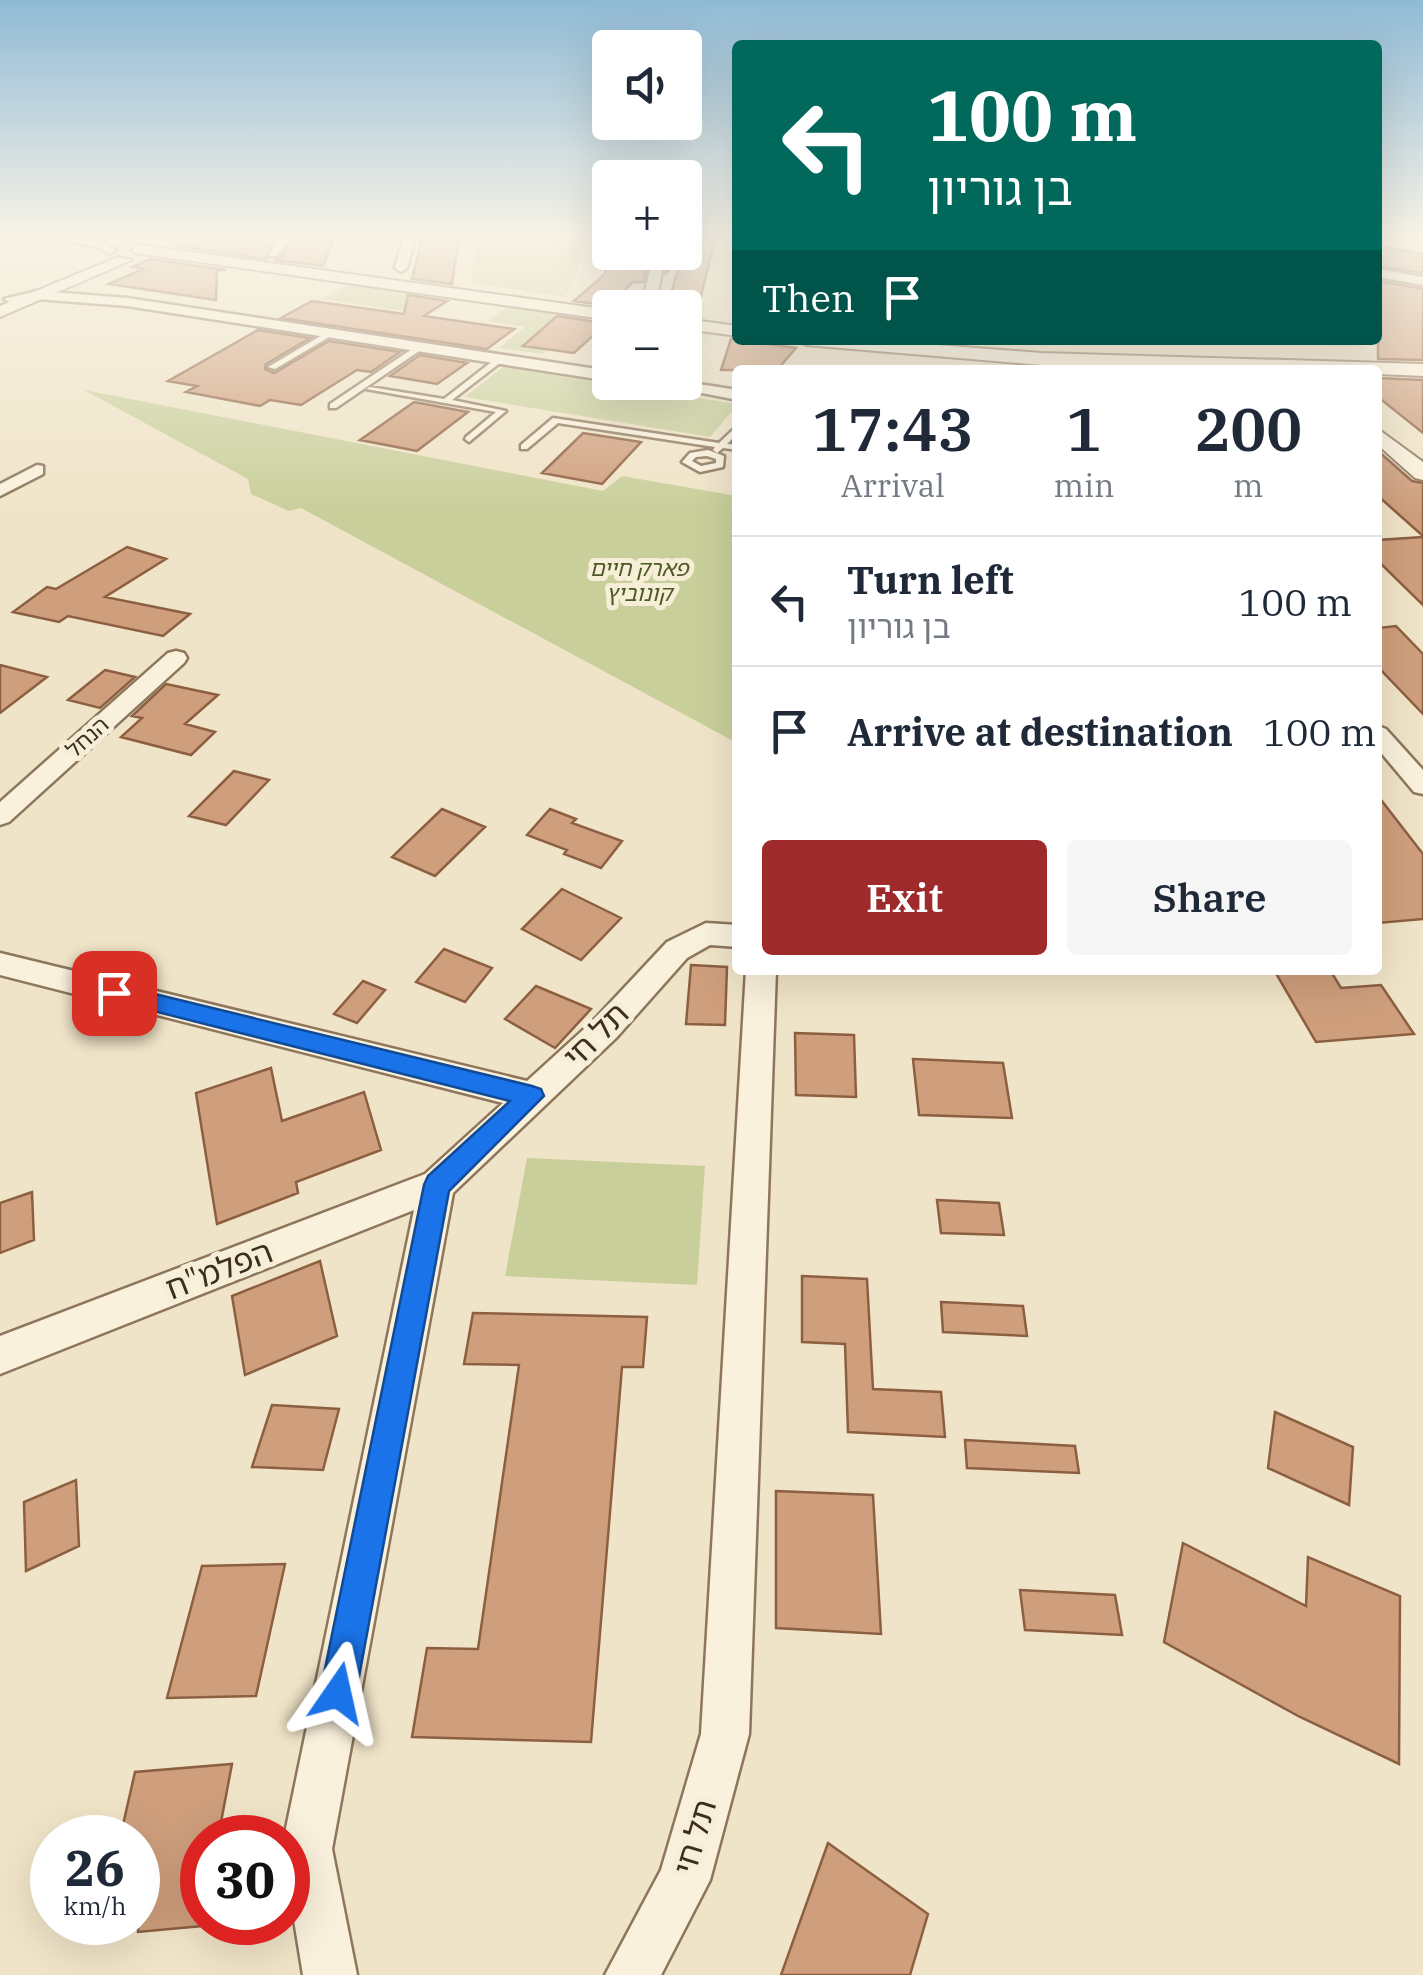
<!DOCTYPE html>
<meta charset="utf-8">
<style>
body{margin:0;font-family:"IBM Plex Serif","Noto Sans Hebrew",serif;background:#f6f6f7;color:#1f2937;height:100vh;display:flex;flex-direction:column;font-size:38px;white-space:nowrap}
*{box-sizing:border-box;margin:0}
p{font-size:32px;color:#747a83}
.icon{flex:none;width:55px;height:55px;fill:none;stroke:currentColor;stroke-width:2;stroke-linecap:round;stroke-linejoin:round}
.map{position:relative;flex:1;overflow:hidden}
.side{position:absolute;left:732px;top:365px;width:650px;height:610px;display:flex;flex-direction:column;background:#fff;border-radius:10px;box-shadow:0 10px 40px #0002}
.side>*{flex:none}
.top-card{position:absolute;left:732px;top:40px;width:650px;height:305px;border-radius:10px;box-shadow:0 10px 40px #0002;background:#00695c;color:#fff;overflow:hidden}
.buttons{position:absolute;left:592px;top:30px;display:grid;gap:20px}
.buttons a{display:grid;place-items:center;width:110px;height:110px;border-radius:10px;background:#fff;box-shadow:0 10px 40px #0002;font-size:50px}
.speed{position:absolute;left:30px;top:1815px;display:flex;gap:20px;font-size:50px;font-weight:700;text-align:center}
.speed>*{display:grid;place-content:center;width:130px;height:130px;border-radius:50%;background:#fff;box-shadow:0 10px 40px #0002;line-height:1}
.speed small{font-size:25px;font-weight:400}
.speed .limit{border:15px solid #d22;background:#fff;color:#111}
.pin{position:absolute;display:grid;place-items:center;width:85px;height:85px;color:#fff;margin:-42px;border-radius:20px;box-shadow:0 5px 15px #0006}
.me{position:absolute;width:110px;margin:-55px;rotate:11deg;stroke-linejoin:round;filter:drop-shadow(0 0 8px #0008)}
.turn{display:flex;align-items:center;gap:35px;height:210px;padding:0 30px;font-size:45px}
.turn .icon{width:130px;height:130px;stroke-width:2.5}
.turn b{display:block;font-size:70px;line-height:85px}
.then{display:flex;align-items:center;height:95px;padding:0 30px;background:#0003;gap:20px;font-size:38px}
.eta{display:flex;justify-content:space-evenly;align-items:center;height:170px;text-align:center}
.eta b{font-size:60px;font-weight:600;line-height:70px}
.cta{display:flex;gap:20px;margin-top:auto;padding:20px 30px}
.cta a{flex:1;height:115px;border-radius:10px;background:#9e2a2b;color:#fff;font-size:40px;font-weight:600;line-height:115px;text-align:center}
.cta a+a{background:#f6f6f7;color:#1f2937}
ul{padding:0;list-style:none}
li{display:flex;align-items:center;gap:30px;height:130px;padding:0 30px;border-top:2px solid #e0e1e3}
li div{flex:1}
li b{display:block;font-size:38px}
li em{font-style:normal}
.map>svg:first-child{display:block}
</style>
<div class="map">
<svg width="1423" height="1975" viewBox="0 0 1423 1975">
<rect width="100%" height="100%" fill="#f0e4c8"/>
<path fill="#c9cf9b" d="M 477,235 L 582,235 L 578,270 L 565,297 L 471,283 Z
M 352,284 L 428,295 L 403,311 L 320,299 Z
M 510,305 L 589,316 L 543,354 L 499,348 L 525,327 L 488,321 Z
M 503,367 L 737,404 L 737,405 L 710,437 L 465,397 Z
M 84,390 L 603,491 L 622,476 L 737,496 L 737,743 L 301,508 L 289,511 L 251,494 L 248,479 Z
M 527,1158 L 705,1166 L 697,1285 L 505,1276 Z"/>
<path fill="#cf9f7d" stroke="#8d5f41" stroke-width="2.5" d="M 203,235 L 232,235 L 233,238 L 275,237 L 266,259 L 178,246 Z
M 335,235 L 323,266 L 274,260 L 280,258 L 295,237 Z
M 423,235 L 459,235 L 452,284 L 412,279 Z
M 693,235 L 716,235 L 698,308 L 667,308 L 681,259 L 666,273 L 670,252 L 688,252 Z
M 1378,246 L 1423,254 L 1423,273 L 1378,266 Z
M 618,252 L 650,252 L 643,282 L 633,282 L 610,306 L 574,301 L 604,275 L 607,266 L 613,266 Z
M 150,259 L 226,270 L 217,270 L 216,300 L 109,284 L 143,269 L 132,267 Z
M 1378,281 L 1423,289 L 1423,360 L 1378,359 Z
M 408,295 L 447,301 L 424,316 L 514,329 L 487,349 L 281,318 L 312,301 L 404,314 Z
M 557,316 L 610,324 L 610,335 L 596,333 L 574,353 L 523,346 Z
M 258,330 L 310,338 L 266,364 L 265,369 L 274,373 L 329,341 L 400,352 L 371,372 L 357,370 L 301,405 L 270,400 L 260,406 L 186,392 L 197,386 L 168,381 Z
M 731,339 L 738,340 L 796,348 L 777,370 L 721,370 Z
M 420,355 L 467,363 L 437,384 L 390,376 Z
M 1378,378 L 1423,380 L 1423,433 L 1378,397 Z
M 414,402 L 468,412 L 417,451 L 360,440 Z
M 583,433 L 641,442 L 602,484 L 542,473 Z
M 1378,451 L 1412,481 L 1423,483 L 1423,536 L 1378,496 Z
M 1423,537 L 1423,605 L 1378,561 L 1378,540 Z
M 127,547 L 166,559 L 105,597 L 190,614 L 163,636 L 68,616 L 59,622 L 13,612 L 47,587 L 56,589 Z
M 1396,626 L 1423,654 L 1423,714 L 1378,667 L 1378,628 Z
M 0,665 L 47,677 L 0,713 Z
M 105,670 L 135,677 L 100,708 L 68,700 Z
M 166,684 L 218,695 L 185,724 L 215,732 L 191,755 L 121,737 L 142,718 L 132,716 Z
M 234,771 L 269,780 L 226,825 L 189,816 Z
M 1378,796 L 1423,854 L 1423,919 L 1378,923 Z
M 442,809 L 485,827 L 435,876 L 392,857 Z
M 550,809 L 576,819 L 572,823 L 622,841 L 601,868 L 564,854 L 567,850 L 527,835 Z
M 562,889 L 621,918 L 581,960 L 522,929 Z
M 444,949 L 492,968 L 465,1002 L 416,982 Z
M 691,965 L 727,967 L 725,1025 L 686,1024 Z
M 1274,970 L 1330,970 L 1341,988 L 1381,985 L 1414,1034 L 1316,1042 Z
M 363,981 L 385,990 L 357,1023 L 334,1014 Z
M 536,986 L 591,1009 L 555,1048 L 505,1019 Z
M 795,1033 L 854,1035 L 856,1097 L 796,1095 Z
M 913,1059 L 1003,1063 L 1012,1118 L 919,1115 Z
M 271,1068 L 282,1121 L 364,1092 L 381,1150 L 296,1182 L 298,1193 L 217,1224 L 196,1093 Z
M 32,1192 L 34,1240 L 0,1253 L 0,1203 Z
M 937,1200 L 999,1203 L 1004,1235 L 941,1233 Z
M 320,1261 L 337,1336 L 245,1375 L 232,1296 Z
M 802,1276 L 867,1279 L 873,1389 L 941,1392 L 945,1437 L 848,1432 L 845,1344 L 802,1342 Z
M 941,1302 L 1023,1306 L 1027,1336 L 943,1332 Z
M 473,1313 L 647,1317 L 643,1367 L 622,1367 L 591,1742 L 412,1737 L 427,1648 L 478,1649 L 519,1365 L 464,1364 Z
M 272,1405 L 339,1409 L 323,1470 L 252,1467 Z
M 1275,1412 L 1353,1447 L 1349,1505 L 1268,1468 Z
M 965,1440 L 1075,1446 L 1079,1473 L 967,1468 Z
M 76,1480 L 79,1546 L 26,1571 L 24,1502 Z
M 776,1491 L 873,1495 L 881,1634 L 776,1628 Z
M 1183,1543 L 1306,1606 L 1308,1557 L 1400,1596 L 1399,1764 L 1300,1717 L 1164,1642 Z
M 285,1564 L 256,1696 L 167,1698 L 202,1566 Z
M 1020,1590 L 1115,1595 L 1122,1635 L 1025,1630 Z
M 232,1764 L 218,1838 L 202,1838 L 202,1926 L 138,1932 L 138,1838 L 120,1838 L 135,1772 Z
M 828,1843 L 928,1914 L 910,1975 L 781,1975 Z"/>
<g fill="none" stroke-linecap="round" stroke-linejoin="round">
<g stroke="#8d765c" stroke-width="5">
<path id="service" d="M 329,331 L 336,333 L 275,369 L 268,367 Z
M 418,345 L 425,347 L 336,408 L 330,408 L 330,404 Z
M 498,357 L 505,359 L 452,400 L 506,411 L 469,442 L 465,439 L 466,437 L 496,412 L 366,389 L 370,387 L 444,399 Z
M 553,418 L 719,443 L 738,425 L 738,433 L 727,444 L 738,445 L 738,450 L 723,448 L 717,453 L 713,450 L 715,447 L 558,423 L 527,449 L 521,449 L 521,445 Z
M 708,450 L 724,456 L 723,467 L 700,472 L 682,462 L 690,453 ZM 707,456 L 716,459 L 716,463 L 701,466 L 692,461 L 696,457 Z"/>
</g>
<g stroke="#8d765c" stroke-width="5">
<path id="minor" d="M 36,235 L 98,239 L 116,250 L 110,254 L 95,246 Z
M 280,235 L 292,235 L 277,256 L 269,256 Z
M 404,235 L 416,235 L 407,268 L 401,272 L 395,268 Z
M 654,252 L 666,252 L 658,292 L 642,308 L 627,308 L 645,291 Z
M 1378,269 L 1423,277 L 1423,285 L 1378,277 Z
M 37,291 L 127,298 L 610,371 L 610,381 L 127,306 L 37,299 L 11,303 L 4,299 Z
M 1066,364 L 1075,370 L 1059,370 Z
M 645,382 L 685,382 L 738,390 L 738,400 Z
M 37,465 L 43,466 L 43,474 L 0,496 L 0,484 Z
M 176,651 L 184,653 L 187,658 L 184,663 L 9,822 L 0,825 L 0,802 L 168,653 Z
M 1378,726 L 1386,729 L 1423,770 L 1423,794 L 1414,792 L 1378,749 Z
M 706,923 L 738,925 L 738,947 L 710,945 L 687,958 L 616,1038 L 453,1193 L 332,1849 L 357,1975 L 303,1975 L 288,1883 L 288,1838 L 284,1838 L 414,1210 L 0,1374 L 0,1336 L 425,1174 L 503,1103 L 0,975 L 0,953 L 527,1081 L 594,1020 L 667,942 Z
M 746,970 L 776,970 L 749,1734 L 710,1880 L 661,1975 L 605,1975 L 661,1870 L 701,1734 Z"/>
</g>
<g stroke="#8d765c" stroke-width="4">
<path id="tertiary" d="M 140,245 L 610,310 L 610,320 L 135,253 L 132,250 Z
M 118,257 L 132,260 L 0,317 L 0,306 Z
M 685,319 L 738,326 L 738,336 L 685,329 Z
M 797,340 L 874,340 L 1041,353 L 1423,364 L 1423,376 L 1378,374 L 1378,370 L 1041,365 L 806,345 Z
M 1378,429 L 1423,462 L 1423,480 L 1415,478 L 1378,445 Z"/>
</g>
<use href="#service" fill="#faf1dc" fill-rule="evenodd"/>
<use href="#minor" fill="#faf1dc" fill-rule="evenodd"/>
<use href="#tertiary" fill="#faf1dc" fill-rule="evenodd"/>
</g>
<linearGradient id="sky" x2="0" y2="1"><stop stop-color="#8fbad6"/><stop offset="0.46" stop-color="#f8f3e6"/><stop offset="1" stop-color="#f8f3e6" stop-opacity="0"/></linearGradient>
<rect width="1423" height="512" fill="url(#sky)"/>
<path fill="#1a73e8" stroke="#114b97" stroke-width="2.5" d="M 114,984 L 532,1086 L 541,1089 L 544,1096 L 449,1191 L 356,1693 L 351,1705 L 338,1711 L 325,1705 L 320,1693 L 424,1185 L 428,1176 L 510,1101 L 106,999 L 103,993 Z"/>
<g text-anchor="middle" stroke-width="10" stroke-linejoin="round" paint-order="stroke">
<g font-size="22" font-style="italic" fill="#4d5a26" stroke="#f7eed8">
<text x="639" y="576">פארק חיים<tspan x="639" dy="25">קונוביץ</tspan></text>
</g>
<g font-size="22" fill="#3d2e20" stroke="#f7eed8">
<text transform="translate(87 737) rotate(-42)" y="8">הנחל</text>
</g>
<g font-size="32" fill="#3d2e20" stroke="#f7eed8">
<text transform="translate(596 1035) rotate(-45)" y="11">תל חי</text>
<text transform="translate(219 1270) rotate(-21)" y="11">הפלמ"ח</text>
<text transform="translate(695 1837) rotate(-73)" y="11">תל חי</text>
</g>
</g>
</svg>
<div class="buttons">
<a><svg class="icon" aria-label="sound" viewBox="0 0 24 24"><path d="M4 9h4l5-4v14l-5-4H4zM17 9q2 3 0 6"/></svg></a>
<a>+</a>
<a>−</a>
</div>
<div class="speed"><div>26<small>km/h</small></div><div class="limit">30</div></div>
<div class="pin" style="left:114px;top:993px;background:#d93025"><svg class="icon" aria-label="arrive" viewBox="0 0 24 24"><path d="M6 21V4h12l-3 4 3 4H6"/></svg></div>
<svg class="me" style="left:338px;top:1693px" viewBox="-20 -20 40 40"><path d="M0-17L14 15 0 8-14 15z" fill="#1a73e8" stroke="#fff" stroke-width="4"/></svg>
<div class="top-card">
<div class="turn"><svg class="icon" aria-label="left" viewBox="0 0 24 24"><path d="M17 20v-9H6M10 6l-5 5 5 5"/></svg><div><b>100 m</b>בן גוריון</div></div>
<div class="then">Then<svg class="icon" aria-label="arrive" viewBox="0 0 24 24"><path d="M6 21V4h12l-3 4 3 4H6"/></svg></div>
</div>
<section class="side">
<div class="eta">
<div><b>17:43</b><p>Arrival</p></div>
<div><b>1</b><p>min</p></div>
<div><b>200</b><p>m</p></div>
</div>
<ul>
<li><svg class="icon" aria-label="left" viewBox="0 0 24 24"><path d="M17 20v-9H6M10 6l-5 5 5 5"/></svg><div><b>Turn left</b><p>בן גוריון</p></div><em>100 m</em></li>
<li><svg class="icon" aria-label="arrive" viewBox="0 0 24 24"><path d="M6 21V4h12l-3 4 3 4H6"/></svg><div><b>Arrive at destination</b></div><em>100 m</em></li>
</ul>
<div class="cta"><a>Exit</a><a>Share</a></div>
</section>
</div>
